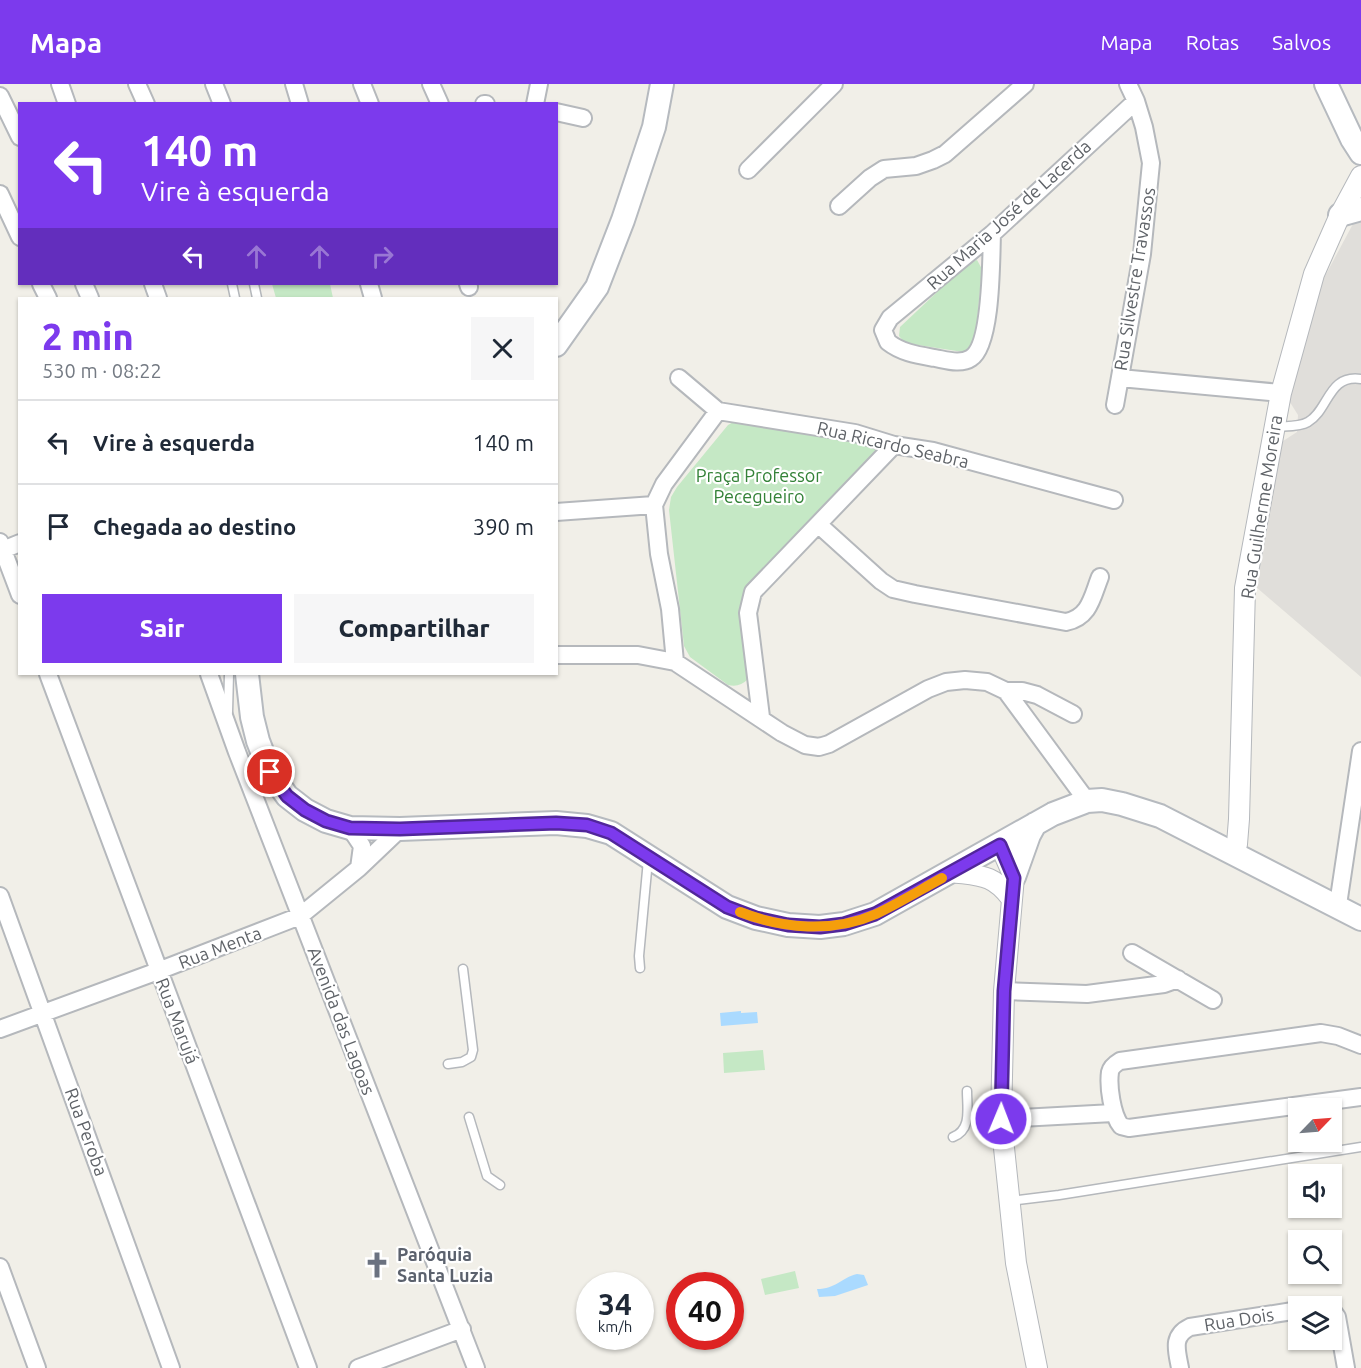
<!DOCTYPE html>
<html lang="pt">
<meta charset="utf-8">
<style>
body{margin:0;font-family:Ubuntu,sans-serif;background:#f6f6f7;color:#1f2937;height:100vh;display:flex;flex-direction:column;font-size:22px;white-space:nowrap}
*{box-sizing:border-box;margin:0}
p{font-size:20px;color:#747a83}
.icon{flex:none;width:33px;height:33px;fill:none;stroke:currentColor;stroke-width:2;stroke-linecap:round;stroke-linejoin:round}
.map{position:relative;flex:1;overflow:hidden}
.drawer{position:absolute;left:18px;top:213px;width:540px;height:378px;display:flex;flex-direction:column;background:#fff;border-radius:0px;box-shadow:0 2px 4px #0004}
.drawer>*{flex:none}
.banner{position:absolute;left:18px;top:18px;width:540px;height:183px;border-radius:0px;box-shadow:0 2px 4px #0004;background:#7c3aed;color:#fff;overflow:hidden}
.needle{width:39px;rotate:65deg}
.fabs{position:absolute;left:1288px;top:1014px;display:grid;gap:12px}
.fabs a{display:grid;place-items:center;width:54px;height:54px;border-radius:0px;background:#fff;box-shadow:0 2px 4px #0004;font-size:30px}
.speed{position:absolute;left:576px;top:1188px;display:flex;gap:12px;font-size:30px;font-weight:700;text-align:center}
.speed>*{display:grid;place-content:center;width:78px;height:78px;border-radius:50%;background:#fff;box-shadow:0 2px 4px #0004;line-height:1}
.speed small{font-size:15px;font-weight:400}
.speed .limit{border:9px solid #d22;background:#fff;color:#111}
.pin{position:absolute;display:grid;place-items:center;width:51px;height:51px;color:#fff;margin:-26px;border:3px solid #fff;border-radius:50%;box-shadow:0 2px 6px #0007}
.me{position:absolute;width:66px;margin:-33px;rotate:1deg;stroke-linejoin:round;filter:drop-shadow(0 0 4px #0008)}
.turn{display:flex;align-items:center;gap:21px;height:126px;padding:0 24px;font-size:27px}
.turn .icon{width:78px;height:78px;stroke-width:2.5}
.turn b{display:block;font-size:42px;line-height:51px}
.lanes{display:flex;align-items:center;height:57px;padding:0 24px;background:#0003;justify-content:center;gap:30px;direction:ltr}
.lanes .off{opacity:.35}
.round{display:grid;place-items:center;flex:none;width:63px;height:63px;border-radius:0px;background:#f6f6f7}
.summary{display:flex;align-items:center;justify-content:space-between;height:102px;padding:0 24px}
h1{font-size:36px;font-weight:800;line-height:45px;color:#7c3aed}
.button{display:flex;gap:12px;margin-top:auto;padding:12px 24px}
.button a{flex:1;height:69px;border-radius:0px;background:#7c3aed;color:#fff;font-size:24px;font-weight:800;line-height:69px;text-align:center}
.button a+a{background:#f6f6f7;color:#1f2937}
ul{padding:0;list-style:none}
li{display:flex;align-items:center;gap:18px;height:84px;padding:0 24px;border-top:2px solid #e0e1e3}
li div{flex:1}
li b{display:block;font-size:22px}
li em{font-style:normal}
header{display:flex;align-items:center;gap:36px;box-sizing:border-box;height:84px;padding:0 30px;background:#7c3aed;color:#fff}
header strong{font-size:28px}
nav{display:flex;gap:33px;margin-inline-start:auto;font-size:21px}
.map>svg:first-child{display:block}
</style>
<header>
<strong>Mapa</strong>
<nav><a>Mapa</a><a>Rotas</a><a>Salvos</a></nav>
</header>
<div class="map">
<svg width="1361" height="1284" viewBox="0 0 1361 1284">
<rect width="100%" height="100%" fill="#f1efe8"/>
<path fill="#e0deda" d="M 1361,136 L 1361,593 L 1256,503 L 1280,359 L 1297,348 L 1298,331 L 1288,315 L 1316,209 L 1354,138 Z"/>
<path fill="#c5e8c5" d="M 977,176 L 982,185 L 975,258 L 970,266 L 963,268 L 905,259 L 899,252 L 900,243 L 968,179 Z
M 272,200 L 330,200 L 333,214 L 276,214 Z
M 737,336 L 873,360 L 876,368 L 748,508 L 748,595 C 742,601 736,603 728,601 L 690,573 L 684,562 L 669,426 L 671,413 L 677,403 L 728,341 Z
M 763,966 L 765,986 L 724,989 L 723,969 Z
M 795,1187 L 799,1204 L 765,1211 L 761,1195 Z"/>
<path fill="#aadaff" d="M 741,927 L 741,929 L 757,928 L 758,939 L 721,942 L 720,929 Z
M 857,1190 L 864,1191 L 868,1201 L 835,1212 L 819,1213 L 817,1205 C 836,1205 841,1194 857,1190 Z"/>
<g fill="none" stroke-linecap="round" stroke-linejoin="round">
<g stroke="#b5b8bc" stroke-width="11">
<path id="service" d="M 232,200 L 235,214
M 254,200 L 257,214
M 1275,343 C 1285,342 1300,343 1308,338 C 1329,326 1328,290 1361,295
M 228,628 L 229,590
M 640,884 L 639,872 L 648,776
M 448,980 L 462,978 L 471,973 L 473,966 L 463,885
M 469,1033 L 487,1092 L 500,1101
M 953,1053 C 972,1046 967,1024 967,1007
M 1010,1117 L 1059,1111 L 1361,1063"/>
</g>
<g stroke="#b5b8bc" stroke-width="20">
<path id="minor" d="M 60,0 L 67,20
M 137,0 L 146,20
M 214,0 L 222,20
M 294,0 L 300,20
M 362,0 L 370,20
M 431,0 L 440,20
M 0,12 L 20,53
M 484,20 L 486,20
M 535,20 L 539,0
M 556,28 L 583,34
M 748,86 L 834,0
M 0,110 L 20,153
M 839,122 L 870,94 L 884,85 L 916,82 L 933,76 L 945,70 L 1025,0
M 992,150 C 991,175 992,261 971,274 C 961,281 946,276 935,274 C 918,271 902,269 888,258 L 883,246 L 890,234 L 992,150 L 1136,17
M 41,200 L 48,214
M 84,200 L 90,214
M 153,200 L 158,214
M 369,200 L 373,214
M 468,200 L 469,203
M 679,294 L 718,327 L 855,349 L 894,361 L 933,367 L 1114,416
M 1120,294 L 1281,309
M 1115,321 L 1142,170 L 1151,79 L 1144,43 L 1136,17 L 1128,0
M 556,428 L 654,421
M 819,441 L 881,497 L 893,505 L 915,510 L 1066,538 C 1090,533 1092,513 1100,493
M 0,458 L 20,511
M 0,467 L 20,459
M 556,571 L 638,571 L 675,578 L 782,649 L 805,661 L 819,663 L 829,660 L 928,605 L 946,598 L 965,596 L 987,598 L 1006,607 L 1022,607 L 1037,611 L 1073,630
M 675,578 L 670,525 L 659,470 L 654,421 L 664,400 L 718,327
M 48,590 L 308,1284
M 209,590 L 237,668 L 476,1284
M 1006,607 L 1087,717
M 761,633 L 748,529 L 753,508 L 894,361
M 350,744 L 362,762 L 359,784
M 0,812 L 171,1284
M 1335,823 L 1339,814 L 1361,667
M 1132,869 L 1213,916
M 1004,907 L 1087,910 L 1164,900 L 1178,895
M 0,945 L 158,887 L 300,832 L 359,784 L 400,745
M 1361,961 L 1338,952 L 1321,949 L 1120,977 C 1115,980 1111,983 1110,988 C 1108,1002 1112,1031 1121,1042 L 1129,1044 L 1361,1013
M 1001,1035 L 1113,1029
M 0,1183 L 37,1284
M 1332,1226 L 1337,1233 L 1346,1284
M 358,1284 L 462,1245
M 1180,1284 C 1177,1267 1171,1252 1190,1243 L 1299,1226"/>
</g>
<g stroke="#b5b8bc" stroke-width="22">
<path id="tertiary" d="M 1000,761 L 1014,793 L 1004,907 L 1001,1035 L 1016,1179 L 1037,1284
M 1234,769 L 1237,760 L 1239,735 L 1245,504 L 1281,309 L 1314,190 L 1340,131 L 1361,92
M 952,788 C 980,792 993,790 1011,814"/>
</g>
<g stroke="#b6babf" stroke-width="26">
<path id="secondary" d="M 1326,0 L 1352,55 L 1361,69
M 1340,131 L 1361,125
M 556,261 L 597,203 L 623,136 L 654,43 L 662,0
M 247,590 L 252,633 L 258,657 L 270,688 L 287,712 L 305,726 L 326,737 L 350,744 L 400,745 L 556,739 L 587,742 L 611,749 L 727,823 L 756,834 L 788,841 L 820,843 L 844,840 L 875,830 L 1053,730 L 1087,717 L 1102,716 L 1122,720 L 1160,732 L 1361,835
M 1014,793 L 1029,751 L 1035,740"/>
</g>
<use href="#service" stroke="#fff" stroke-width="8"/>
<use href="#minor" stroke="#fff" stroke-width="16"/>
<use href="#tertiary" stroke="#fff" stroke-width="20"/>
<use href="#secondary" stroke="#fff" stroke-width="22"/>
</g>
<g fill="none" stroke-linecap="round" stroke-linejoin="round">
<g stroke="#51269a" stroke-width="15">
<path id="route" d="M 270,688 L 287,712 L 305,726 L 326,737 L 350,744 L 400,745 L 556,739 L 587,741 L 611,749 L 727,823 L 756,834 L 788,841 L 820,843 L 844,840 L 875,830 L 1000,761 L 1014,794 L 1004,907 L 1001,1035"/>
</g>
<use href="#route" stroke="#7c3aed" stroke-width="10"/>
<path stroke="#f59e0b" stroke-width="10" d="M 740,828 C 783,845 833,849 876,830 C 899,819 920,806 942,794"/>
</g>
<defs>
<g id="church-bare" transform="scale(2.07)"><path d="M-1.2-6h2.4v3.5h3.3v2.4h-3.3V6h-2.4V-.1h-3.3v-2.4h3.3Z" fill="#6b7280" stroke="#fff" stroke-width="2.5" paint-order="stroke"/></g>
</defs>
<g fill-rule="evenodd">
<use href="#church-bare" x="377" y="1181"/>
</g>
<g text-anchor="middle" stroke-width="4.5" stroke-linejoin="round" paint-order="stroke">
<g font-size="18" fill="#5f6368" stroke="#fff">
<text transform="translate(1009 131) rotate(-42)" y="6">Rua Maria José de Lacerda</text>
<text transform="translate(1135 195) rotate(-81)" y="6">Rua Silvestre Travassos</text>
<text transform="translate(893 361) rotate(13)" y="6">Rua Ricardo Seabra</text>
<text transform="translate(1262 423) rotate(-81)" y="6">Rua Guilherme Moreira</text>
<text transform="translate(220 864) rotate(-21)" y="6">Rua Menta</text>
<text transform="translate(177 937) rotate(69)" y="6">Rua Marujá</text>
<text transform="translate(341 937) rotate(69)" y="6">Avenida das Lagoas</text>
<text transform="translate(86 1048) rotate(70)" y="6">Rua Peroba</text>
<text transform="translate(1239 1236) rotate(-9)" y="6">Rua Dois</text>
</g>
<g font-size="18" fill="#348238" stroke="#fff">
<text x="759" y="398">Praça Professor<tspan x="759" dy="21">Pecegueiro</tspan></text>
</g>
<g font-size="18" font-weight="bold" fill="#5b616d" stroke="#fff" text-anchor="start">
<text x="397" y="1177">Paróquia<tspan x="397" dy="21">Santa Luzia</tspan></text>
</g>
</g>
</svg>
<div class="fabs">
<a><svg class="needle" viewBox="-14 -14 28 28"><path d="M0-13l5 13h-10z" fill="#e53935"/><path d="M0 13l5-13h-10z" fill="#747a83"/></svg></a>
<a><svg class="icon" aria-label="sound" viewBox="0 0 24 24"><path d="M4 9h4l5-4v14l-5-4H4zM17 9q2 3 0 6"/></svg></a>
<a><svg class="icon" aria-label="search" viewBox="0 0 24 24"><circle cx="10" cy="10" r="6"/><path d="M15 15l6 6"/></svg></a>
<a><svg class="icon" aria-label="layers" viewBox="0 0 24 24"><path d="M12 4l9 5-9 5-9-5zM3 14l9 5 9-5"/></svg></a>
</div>
<div class="speed"><div>34<small>km/h</small></div><div class="limit">40</div></div>
<div class="pin" style="left:270px;top:688px;background:#d93025"><svg class="icon" aria-label="arrive" viewBox="0 0 24 24"><path d="M6 21V4h12l-3 4 3 4H6"/></svg></div>
<svg class="me" style="left:1001px;top:1035px" viewBox="-20 -20 40 40"><circle r="17" fill="#7c3aed" stroke="#fff" stroke-width="3"/><path d="M0-11L8 9 0 5-8 9z" fill="#fff"/></svg>
<div class="banner">
<div class="turn"><svg class="icon" aria-label="left" viewBox="0 0 24 24"><path d="M17 20v-9H6M10 6l-5 5 5 5"/></svg><div><b>140 m</b>Vire à esquerda</div></div>
<div class="lanes"><svg class="icon" aria-label="left" viewBox="0 0 24 24"><path d="M17 20v-9H6M10 6l-5 5 5 5"/></svg><svg class="icon off" aria-label="ahead" viewBox="0 0 24 24"><path d="M12 20V5M6 11l6-6 6 6"/></svg><svg class="icon off" aria-label="ahead" viewBox="0 0 24 24"><path d="M12 20V5M6 11l6-6 6 6"/></svg><svg class="icon off" aria-label="right" viewBox="0 0 24 24"><path d="M7 20v-9h11M14 6l5 5-5 5"/></svg></div>
</div>
<section class="drawer">
<div class="summary"><div><h1>2 min</h1><p>530 m · 08:22</p></div><a class="round"><svg class="icon" aria-label="close" viewBox="0 0 24 24"><path d="M6 6l12 12M18 6L6 18"/></svg></a></div>
<ul>
<li><svg class="icon" aria-label="left" viewBox="0 0 24 24"><path d="M17 20v-9H6M10 6l-5 5 5 5"/></svg><div><b>Vire à esquerda</b></div><em>140 m</em></li>
<li><svg class="icon" aria-label="arrive" viewBox="0 0 24 24"><path d="M6 21V4h12l-3 4 3 4H6"/></svg><div><b>Chegada ao destino</b></div><em>390 m</em></li>
</ul>
<div class="button"><a>Sair</a><a>Compartilhar</a></div>
</section>
</div>
